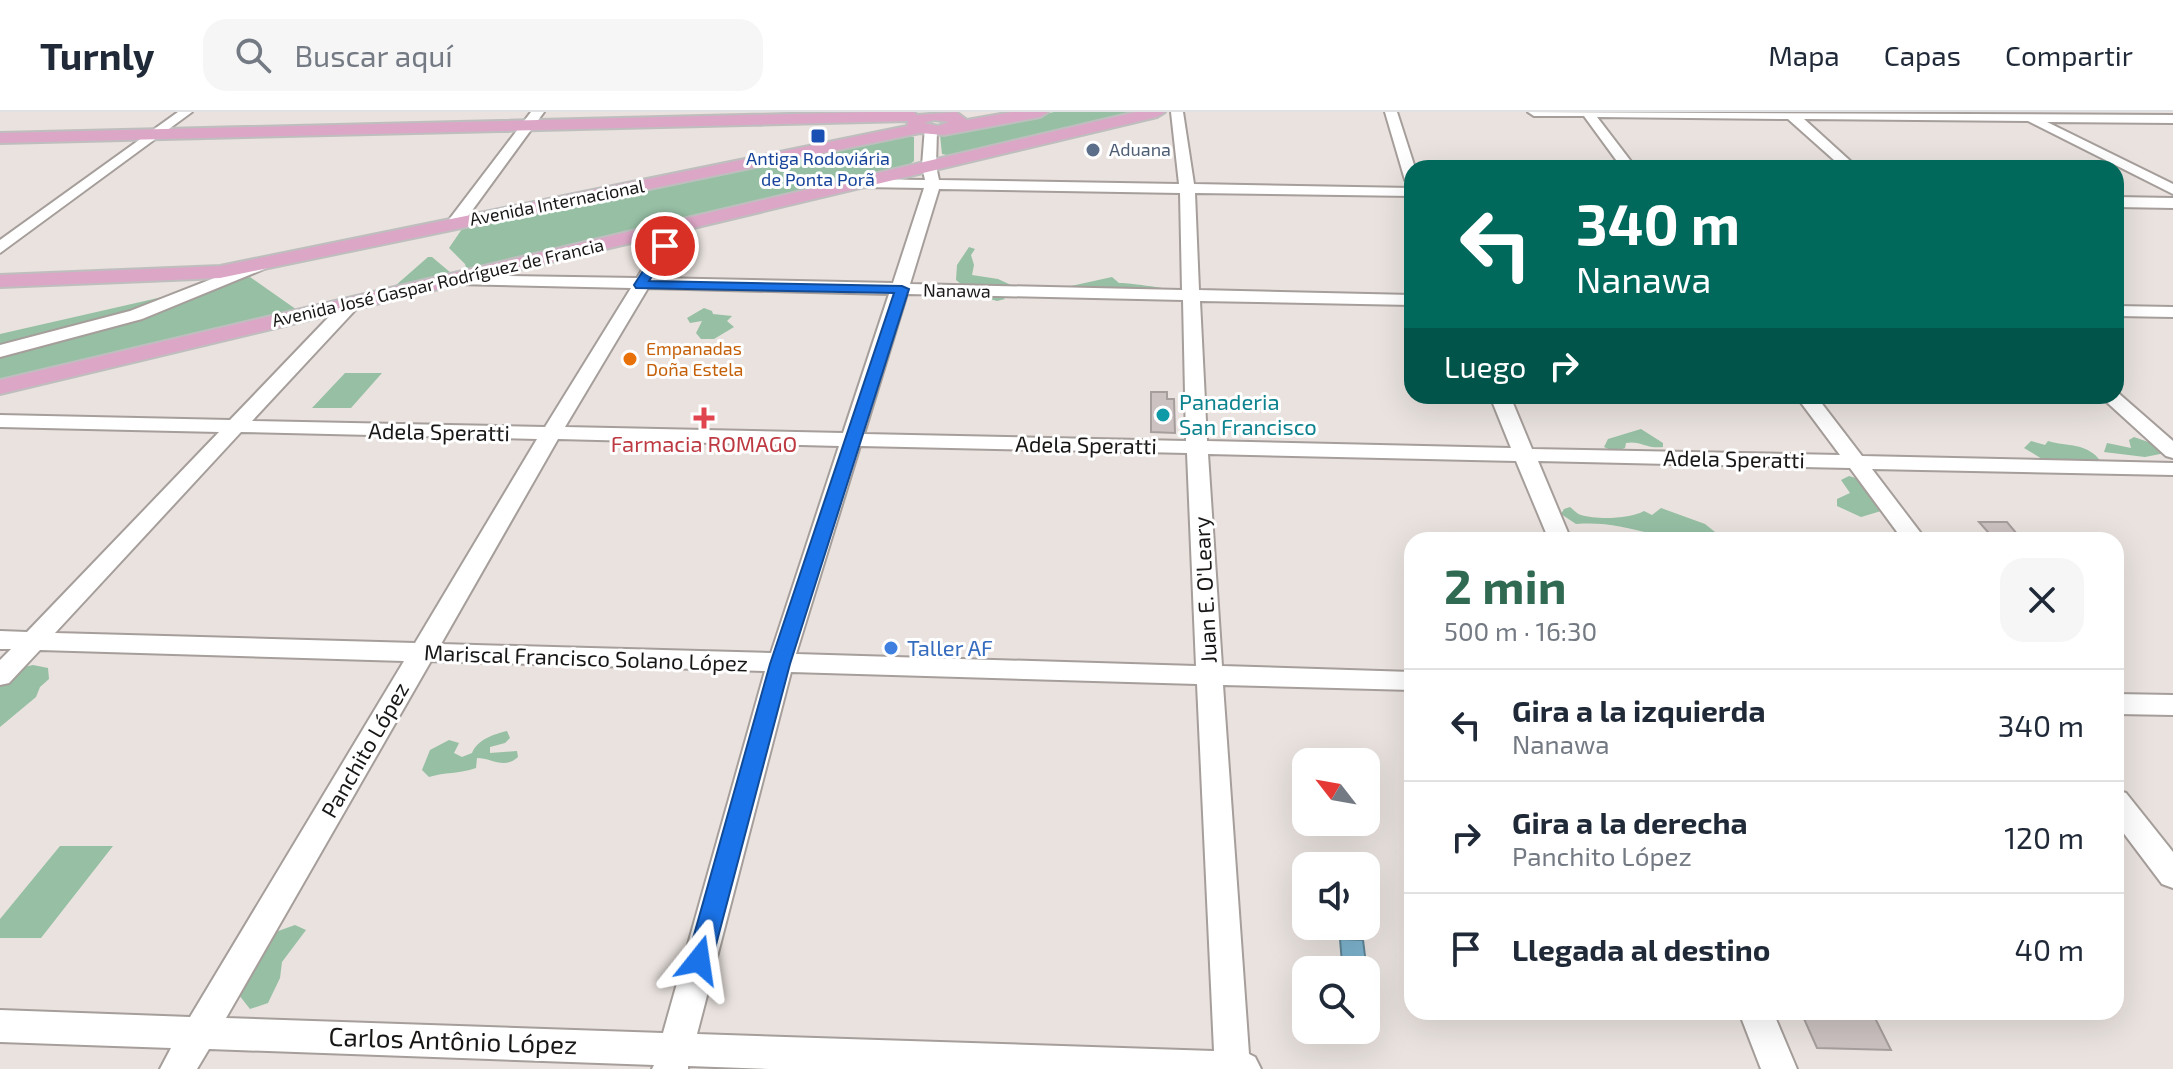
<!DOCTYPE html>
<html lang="es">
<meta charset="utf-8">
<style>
body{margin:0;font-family:"Exo 2",sans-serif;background:#f6f6f7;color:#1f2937;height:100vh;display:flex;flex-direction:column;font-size:30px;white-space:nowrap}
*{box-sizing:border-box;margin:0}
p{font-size:26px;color:#747a83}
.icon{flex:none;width:44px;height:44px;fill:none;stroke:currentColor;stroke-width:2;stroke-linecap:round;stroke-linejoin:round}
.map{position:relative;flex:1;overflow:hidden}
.details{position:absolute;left:1404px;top:420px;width:720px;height:488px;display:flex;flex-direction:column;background:#fff;border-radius:24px;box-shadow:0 8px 32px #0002}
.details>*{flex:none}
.banner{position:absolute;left:1404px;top:48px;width:720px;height:244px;border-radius:24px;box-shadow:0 8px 32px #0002;background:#00695c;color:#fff;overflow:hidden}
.needle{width:52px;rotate:301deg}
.tools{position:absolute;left:1292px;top:636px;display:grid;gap:16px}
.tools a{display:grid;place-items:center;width:88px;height:88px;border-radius:16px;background:#fff;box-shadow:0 8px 32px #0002;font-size:40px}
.pin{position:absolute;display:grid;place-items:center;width:68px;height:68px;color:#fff;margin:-34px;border:4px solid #fff;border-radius:50%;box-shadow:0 2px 8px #0007}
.me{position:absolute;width:88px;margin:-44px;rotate:15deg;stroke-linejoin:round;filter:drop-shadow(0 0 6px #0008)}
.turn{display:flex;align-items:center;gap:28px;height:168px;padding:0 40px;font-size:36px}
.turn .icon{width:104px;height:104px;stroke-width:2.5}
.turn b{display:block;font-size:56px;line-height:68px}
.then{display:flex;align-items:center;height:76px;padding:0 40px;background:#0003;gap:16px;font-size:30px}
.round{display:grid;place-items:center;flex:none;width:84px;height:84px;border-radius:24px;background:#f6f6f7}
.head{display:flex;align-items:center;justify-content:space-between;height:136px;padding:0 40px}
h1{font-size:48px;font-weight:700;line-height:60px;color:#306a53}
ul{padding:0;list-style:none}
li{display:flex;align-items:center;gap:24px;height:112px;padding:0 40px;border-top:2px solid #e0e1e3}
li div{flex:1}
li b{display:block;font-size:30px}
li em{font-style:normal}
header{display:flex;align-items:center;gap:48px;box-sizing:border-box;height:112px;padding:0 40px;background:#fff;border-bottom:2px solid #e0e1e3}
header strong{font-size:38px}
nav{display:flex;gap:44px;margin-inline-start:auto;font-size:28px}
.search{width:560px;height:72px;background:#f6f6f7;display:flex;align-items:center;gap:20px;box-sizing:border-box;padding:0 28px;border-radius:24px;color:#747a83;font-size:30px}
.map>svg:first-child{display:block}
</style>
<header>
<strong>Turnly</strong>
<div class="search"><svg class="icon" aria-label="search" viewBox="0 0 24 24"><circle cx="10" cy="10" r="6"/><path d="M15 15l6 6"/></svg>Buscar aquí</div>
<nav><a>Mapa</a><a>Capas</a><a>Compartir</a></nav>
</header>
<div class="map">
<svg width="2173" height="957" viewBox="0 0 2173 957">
<rect width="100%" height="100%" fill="#e9e2de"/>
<path fill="#96bfa4" d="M 1054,0 L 1142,0 L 952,44 L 942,42 L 940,23 L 945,21 Z
M 905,24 L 914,25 L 914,49 L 907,54 L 467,159 L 465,152 L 449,136 L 462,117 L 468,113 Z
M 969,135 L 975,137 L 971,143 L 974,153 L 972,163 L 998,167 L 1011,173 L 998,181 L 1005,187 L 997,189 L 973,182 L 956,168 L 957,153 Z
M 428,145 L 432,145 L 451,161 L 395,174 Z
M 250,165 L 297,198 L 12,265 L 0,272 L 0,222 Z
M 1112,165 L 1119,171 C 1123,170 1173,177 1180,179 L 1073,176 L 1071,174 Z
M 704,196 L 712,199 L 713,202 L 732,204 L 727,209 L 734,215 L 714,227 L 701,227 L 696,221 L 702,209 L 690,211 L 687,206 Z
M 345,261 L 382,261 L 351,296 L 312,296 Z
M 1641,317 L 1663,331 L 1663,335 C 1646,337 1640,328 1626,331 L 1625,336 L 1615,340 L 1604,335 L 1608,327 Z
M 2134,325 L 2151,331 L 2165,341 L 2145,345 L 2104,340 L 2107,331 L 2131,336 L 2129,328 Z
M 2031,329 L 2045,333 L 2048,329 C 2067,335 2088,330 2101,350 L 2047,350 L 2024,336 Z
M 1849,364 L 1859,367 L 1882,392 L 1881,399 L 1861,405 L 1837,394 L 1837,387 L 1850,381 L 1841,368 Z
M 1570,395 C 1574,398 1577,402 1581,403 C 1597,408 1630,407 1644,399 L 1652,403 L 1661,396 L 1705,412 L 1725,428 L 1655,428 L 1653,422 C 1622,415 1607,410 1576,412 L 1561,402 L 1564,397 Z
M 33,553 L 48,556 L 49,567 L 40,575 L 36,585 L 0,615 L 0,567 L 14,557 Z
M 507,619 L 510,626 L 505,631 L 490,635 L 490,641 L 517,639 L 518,645 C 504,658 492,646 477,646 L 476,656 C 458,662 445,660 429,665 L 422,658 L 430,638 L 449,628 L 459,631 L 454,641 L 462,645 L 472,641 C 477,628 494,622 507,619 Z
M 60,734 L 113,734 L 41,826 L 0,826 L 0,807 Z
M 295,813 L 306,818 L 282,850 L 280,866 L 268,891 L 250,897 L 235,878 L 267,823 Z"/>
<path fill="#7eb5d0" stroke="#608698" stroke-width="2" d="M 1340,827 L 1363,828 L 1366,852 L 1342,851 Z"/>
<path fill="#cbc2c1" stroke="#a69e9d" stroke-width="2" d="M 1151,280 L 1167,280 L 1167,287 L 1174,287 L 1175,321 L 1151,320 Z
M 1979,410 L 2007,410 L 2022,428 L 1995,428 Z
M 1801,900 L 1872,900 L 1891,938 L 1817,936 Z"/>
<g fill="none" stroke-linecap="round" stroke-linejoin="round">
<g stroke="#a59e9a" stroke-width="4">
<path id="minor" d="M 178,0 L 192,0 L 0,141 L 0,128 Z
M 531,0 L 544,0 L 460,115 L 448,115 L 448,109 Z
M 1171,0 L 1183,0 L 1194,72 L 1412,76 L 1412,84 L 1195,81 L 1199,178 L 1412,183 L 1412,193 L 1200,189 L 1207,329 L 1511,336 L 1490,284 L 1510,284 L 1532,337 L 1840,343 L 1796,284 L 1816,284 L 1862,344 L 2173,351 L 2173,363 L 1872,357 L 1926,428 L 1903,428 L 1850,356 L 1538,349 L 1571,428 L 1549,428 L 1516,349 L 1208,342 L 1222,554 L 1412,560 L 1412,578 L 1223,573 L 1249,942 L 1255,945 L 1261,957 L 769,957 L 688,954 L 688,957 L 652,957 L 654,953 L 209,937 L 197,957 L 160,957 L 171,936 L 0,930 L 0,898 L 190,905 L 404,549 L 40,538 L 9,571 L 0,573 L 0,548 L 11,537 L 0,537 L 0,519 L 27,520 L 219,320 L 0,315 L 0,303 L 230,308 L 346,187 L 352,186 L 361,191 L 358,195 L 252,309 L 545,315 L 631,176 L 455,172 L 449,171 L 447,167 L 449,163 L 637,166 L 671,111 L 677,109 L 685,114 L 654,166 L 893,171 L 924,76 L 861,75 L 854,71 L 861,67 L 925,68 L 922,54 L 925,15 L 937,18 L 936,54 L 939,68 L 1179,72 ZM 939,77 L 1180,81 L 1182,178 L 910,172 ZM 648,176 L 889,182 L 843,321 L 565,315 ZM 907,182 L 1183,188 L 1186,329 L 864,322 ZM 241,320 L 537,327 L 415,531 L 55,521 ZM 558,327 L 839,334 L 771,541 L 441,532 ZM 860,334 L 1187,341 L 1196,554 L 796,542 ZM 431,549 L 765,559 L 663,921 L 226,906 ZM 791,560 L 1197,572 L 1214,939 L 697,922 Z
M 1385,0 L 1397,0 L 1415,56 L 1412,56 L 1412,72 L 1405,68 Z
M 1528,0 L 2173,3 L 2173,11 L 2047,10 L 2173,72 L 2173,82 L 2028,9 L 1804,7 L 1858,56 L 1843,56 L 1788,7 L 1597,5 L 1636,56 L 1622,56 L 1584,4 L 1534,4 Z
M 2116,85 L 2173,86 L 2173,96 L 2116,95 Z
M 263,147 L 271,152 L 269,155 L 142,207 L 0,245 L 0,233 L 130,199 Z
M 2116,194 L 2173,195 L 2173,205 L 2116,204 Z
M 2117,280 L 2173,329 L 2173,346 L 2166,344 L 2100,284 L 2116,284 Z
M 2116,582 L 2173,583 L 2173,603 L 2116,602 Z
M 2116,678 L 2126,681 L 2173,740 L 2173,776 L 2162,772 L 2116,711 Z
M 1739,900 L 1773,900 L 1797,957 L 1761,957 Z"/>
</g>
<g stroke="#bfbebe" stroke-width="4">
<path id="major" d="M 872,0 L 914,0 L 917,3 L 956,0 L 967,8 L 1012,0 L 1048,0 L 1040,5 L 944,23 L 920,21 L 220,166 L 0,175 L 0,163 L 220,154 L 907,14 L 908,9 L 0,31 L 0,21 ZM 934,8 L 949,10 L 938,14 L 924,11 Z
M 1136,0 L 1165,0 L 1157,5 L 0,282 L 0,268 Z"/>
</g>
<use href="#minor" fill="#fff" fill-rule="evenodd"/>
<use href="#major" fill="#dca7c6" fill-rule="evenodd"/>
</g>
<path fill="#1a73e8" stroke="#114b97" stroke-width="2" d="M 665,130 L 671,134 L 649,169 L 902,174 L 909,177 L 790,552 L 712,848 L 708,856 L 699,859 L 691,856 L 687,848 L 770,552 L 894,181 L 636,176 L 634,173 L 659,134 Z"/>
<rect fill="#1a4fb4" stroke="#fff" stroke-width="3" x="810" y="16" width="16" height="16" rx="4"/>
<circle fill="#5c6f8a" stroke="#fff" stroke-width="3" cx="1093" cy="38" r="8"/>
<circle fill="#e8710a" stroke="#fff" stroke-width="3" cx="630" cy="247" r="8"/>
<circle fill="#0f9aa8" stroke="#fff" stroke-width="3" cx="1163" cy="303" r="8"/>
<path fill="#e0444e" stroke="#fff" stroke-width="3" d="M700 294h8v8h8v8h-8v8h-8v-8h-8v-8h8z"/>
<circle fill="#3f7fe0" stroke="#fff" stroke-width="3" cx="891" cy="536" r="8"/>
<g text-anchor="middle" stroke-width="6" stroke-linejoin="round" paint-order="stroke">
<g font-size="18" fill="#4e5e75" stroke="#fff" text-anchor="start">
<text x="1109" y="44">Aduana</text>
</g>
<g font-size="18" fill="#164399" stroke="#fff">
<text x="818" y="53">Antiga Rodoviária<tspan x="818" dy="21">de Ponta Porã</tspan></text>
</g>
<g font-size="18" fill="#191716" stroke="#fff">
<text transform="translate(557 91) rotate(-11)" y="6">Avenida Internacional</text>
<text transform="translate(438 171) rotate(-13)" y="6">Avenida José Gaspar Rodríguez de Francia</text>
<text transform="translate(957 179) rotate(1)" y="6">Nanawa</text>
</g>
<g font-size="18" fill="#c56008" stroke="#fff" text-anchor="start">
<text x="646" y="243">Empanadas<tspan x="646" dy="21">Doña Estela</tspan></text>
</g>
<g font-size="22" fill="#0d838f" stroke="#fff" text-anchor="start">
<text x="1179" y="298">Panaderia<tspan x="1179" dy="25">San Francisco</tspan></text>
</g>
<g font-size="22" fill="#191716" stroke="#fff">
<text transform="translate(439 320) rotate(1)" y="8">Adela Speratti</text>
<text transform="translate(1086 333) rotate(1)" y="8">Adela Speratti</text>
<text transform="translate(1734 347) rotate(1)" y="8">Adela Speratti</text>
<text transform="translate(1205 478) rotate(-93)" y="8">Juan E. O'Leary</text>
<text transform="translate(586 546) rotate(2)" y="8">Mariscal Francisco Solano López</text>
<text transform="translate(365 638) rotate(-60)" y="8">Panchito López</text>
</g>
<g font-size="22" fill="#be3a42" stroke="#fff">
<text x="704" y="340">Farmacia ROMAGO</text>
</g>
<g font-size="22" fill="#366cbe" stroke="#fff" text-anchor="start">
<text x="907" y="544">Taller AF</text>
</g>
<g font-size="26" fill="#191716" stroke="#fff">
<text transform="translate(453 929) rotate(2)" y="9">Carlos Antônio López</text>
</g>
</g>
</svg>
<div class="tools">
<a><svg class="needle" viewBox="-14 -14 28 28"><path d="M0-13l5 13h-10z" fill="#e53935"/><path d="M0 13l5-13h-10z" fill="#747a83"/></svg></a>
<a><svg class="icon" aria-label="sound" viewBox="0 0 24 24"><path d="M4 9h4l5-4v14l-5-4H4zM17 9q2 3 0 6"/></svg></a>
<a><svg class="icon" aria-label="search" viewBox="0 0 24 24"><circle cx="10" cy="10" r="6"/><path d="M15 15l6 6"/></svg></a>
</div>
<div class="pin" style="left:665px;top:134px;background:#d93025"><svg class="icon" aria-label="arrive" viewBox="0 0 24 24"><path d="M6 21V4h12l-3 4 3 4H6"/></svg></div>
<svg class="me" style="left:699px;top:848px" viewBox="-20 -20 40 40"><path d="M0-17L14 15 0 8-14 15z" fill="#1a73e8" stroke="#fff" stroke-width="4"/></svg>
<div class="banner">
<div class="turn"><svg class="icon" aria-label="left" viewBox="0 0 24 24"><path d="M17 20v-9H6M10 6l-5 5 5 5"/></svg><div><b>340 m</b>Nanawa</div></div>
<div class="then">Luego<svg class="icon" aria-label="right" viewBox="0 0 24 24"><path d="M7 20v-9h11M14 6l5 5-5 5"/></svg></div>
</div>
<section class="details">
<div class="head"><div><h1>2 min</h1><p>500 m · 16:30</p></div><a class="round"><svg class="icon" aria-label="close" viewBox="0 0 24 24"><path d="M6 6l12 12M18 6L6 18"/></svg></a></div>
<ul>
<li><svg class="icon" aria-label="left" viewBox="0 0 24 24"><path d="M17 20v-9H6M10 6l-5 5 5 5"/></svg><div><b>Gira a la izquierda</b><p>Nanawa</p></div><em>340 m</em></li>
<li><svg class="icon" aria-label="right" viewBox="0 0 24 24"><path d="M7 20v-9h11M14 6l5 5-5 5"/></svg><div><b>Gira a la derecha</b><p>Panchito López</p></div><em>120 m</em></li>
<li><svg class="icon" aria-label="arrive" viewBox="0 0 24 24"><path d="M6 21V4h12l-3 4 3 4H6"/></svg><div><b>Llegada al destino</b></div><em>40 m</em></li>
</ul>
</section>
</div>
